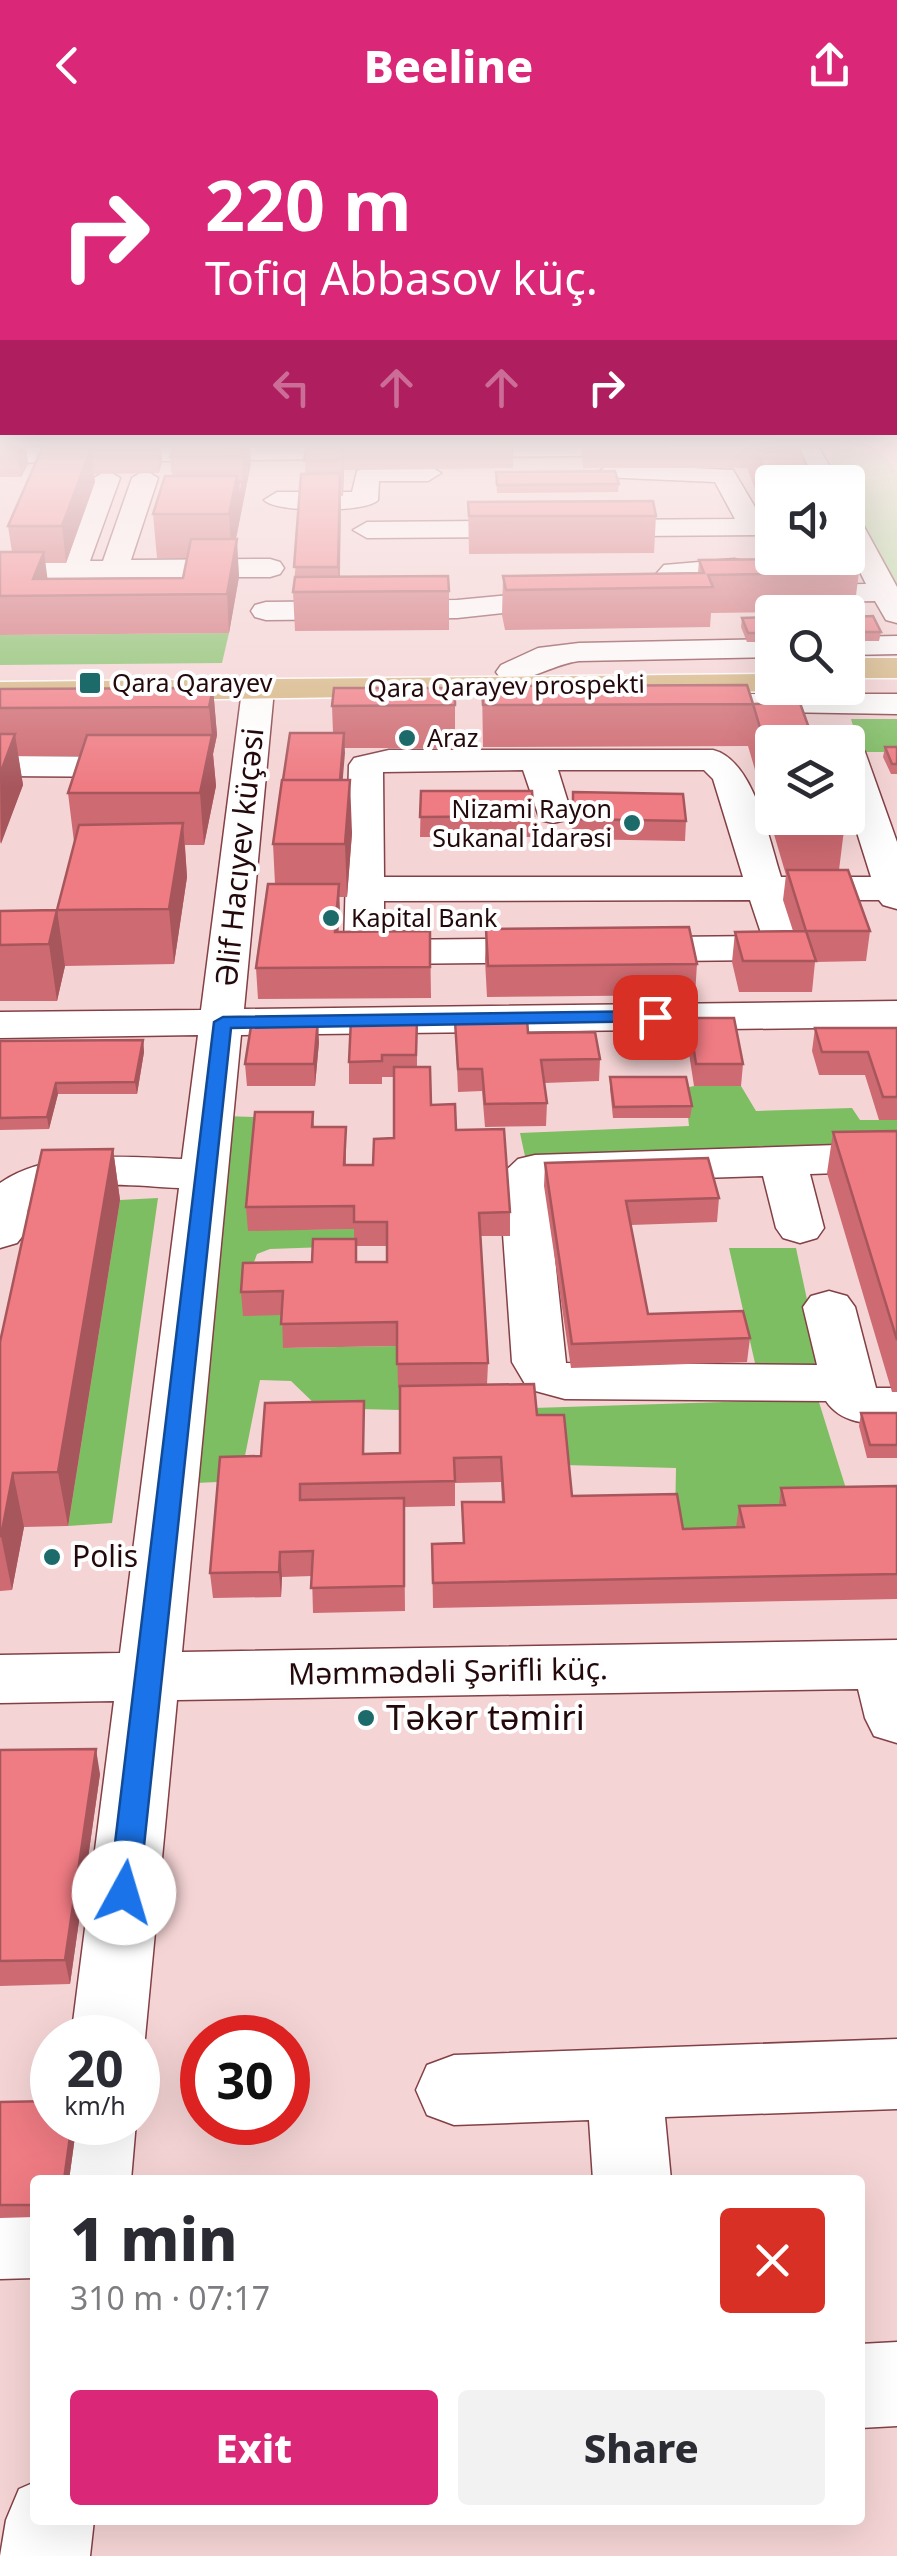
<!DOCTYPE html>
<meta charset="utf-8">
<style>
body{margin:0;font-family:"Noto Sans",sans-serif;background:#f2f2f3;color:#2b2b33;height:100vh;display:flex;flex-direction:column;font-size:38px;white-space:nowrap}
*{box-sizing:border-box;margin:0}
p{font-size:32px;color:#7c7c81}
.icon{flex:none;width:55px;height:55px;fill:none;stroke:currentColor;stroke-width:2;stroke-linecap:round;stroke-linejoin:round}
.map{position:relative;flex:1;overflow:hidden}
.panel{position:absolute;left:30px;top:2045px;width:835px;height:350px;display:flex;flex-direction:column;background:#fff;border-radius:10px;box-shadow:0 10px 40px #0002}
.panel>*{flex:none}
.banner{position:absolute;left:0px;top:0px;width:898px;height:305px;box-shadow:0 10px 40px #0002;background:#db2777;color:#fff;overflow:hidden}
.controls{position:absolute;left:755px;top:335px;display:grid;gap:20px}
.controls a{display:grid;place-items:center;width:110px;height:110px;border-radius:10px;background:#fff;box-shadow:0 10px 40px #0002;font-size:50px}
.speed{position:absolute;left:30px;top:1885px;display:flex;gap:20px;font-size:50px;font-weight:700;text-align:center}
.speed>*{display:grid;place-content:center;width:130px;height:130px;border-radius:50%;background:#fff;box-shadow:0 10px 40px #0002;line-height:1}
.speed small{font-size:25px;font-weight:400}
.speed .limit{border:15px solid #d22;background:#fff;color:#111}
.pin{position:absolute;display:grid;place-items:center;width:85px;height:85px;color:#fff;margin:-42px;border-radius:20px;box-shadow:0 5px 15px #0006}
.me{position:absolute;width:110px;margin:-55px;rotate:6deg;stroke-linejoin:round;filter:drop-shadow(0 0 8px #0008)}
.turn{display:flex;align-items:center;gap:35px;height:210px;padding:0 40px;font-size:45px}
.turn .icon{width:130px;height:130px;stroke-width:2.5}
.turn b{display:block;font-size:70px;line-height:85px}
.lanes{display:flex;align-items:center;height:95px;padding:0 40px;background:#0003;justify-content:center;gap:50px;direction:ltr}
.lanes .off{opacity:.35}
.round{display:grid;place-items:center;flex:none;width:105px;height:105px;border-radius:10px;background:#f2f2f3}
.head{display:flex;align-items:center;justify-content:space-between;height:170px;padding:0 40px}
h1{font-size:60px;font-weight:800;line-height:75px}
.button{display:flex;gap:20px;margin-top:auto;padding:20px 40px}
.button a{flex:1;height:115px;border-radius:10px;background:#db2777;color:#fff;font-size:40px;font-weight:800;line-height:115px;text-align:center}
.button a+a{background:#f2f2f3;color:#2b2b33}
header{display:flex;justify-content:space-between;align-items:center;height:130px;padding:0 40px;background:#db2777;color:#fff;font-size:45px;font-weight:800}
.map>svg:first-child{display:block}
</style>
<header><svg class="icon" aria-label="back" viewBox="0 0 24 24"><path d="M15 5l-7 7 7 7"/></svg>Beeline<svg class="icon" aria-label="share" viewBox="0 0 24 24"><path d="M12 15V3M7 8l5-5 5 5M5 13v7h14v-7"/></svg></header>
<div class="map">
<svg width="897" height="2426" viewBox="0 0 897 2426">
<rect width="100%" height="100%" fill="#f5d4d5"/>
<path fill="#abdb99" d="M 850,319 L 879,321 L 897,342 L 897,459 L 848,363 L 848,352 L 842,352 L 830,329 L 834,322 Z"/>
<path fill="#7cbe61" d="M 229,503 L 222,533 L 0,535 L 0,505 Z
M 851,589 L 897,589 L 897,622 L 861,622 Z
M 694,956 L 741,956 L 756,981 L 852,978 L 860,990 L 897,990 L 897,1019 L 526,1031 L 520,1003 L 689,996 L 685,958 Z
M 224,986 L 254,987 L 257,1005 L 248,1100 L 355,1099 L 355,1116 L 270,1119 L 257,1124 L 245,1157 L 285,1185 L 283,1218 L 398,1216 L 468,1257 L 400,1280 L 319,1278 L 291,1251 L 260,1250 L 240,1351 L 195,1353 Z
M 158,1068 L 112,1393 L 68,1396 L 120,1070 Z
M 729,1118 L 796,1118 L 822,1240 L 757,1242 Z
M 818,1269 L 853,1381 L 680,1424 L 675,1389 L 676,1338 L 565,1335 L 536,1310 L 533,1278 Z"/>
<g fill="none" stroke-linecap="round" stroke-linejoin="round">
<g stroke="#834045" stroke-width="3">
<path id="minor" d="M 0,318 L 667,318 L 655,325 L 0,333 Z
M 795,318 L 819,318 L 839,352 L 813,352 Z
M 611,334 L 733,340 L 762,389 L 772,389 L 772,405 L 367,408 L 353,400 L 367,392 L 735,389 L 715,352 L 602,347 L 598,342 Z
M 373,335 L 428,335 L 441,343 L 428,351 L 379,351 L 378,370 C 367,383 275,383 264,370 L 277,362 L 352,362 L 357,341 Z
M 107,340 L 120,348 L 90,431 L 103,431 L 132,348 L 145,340 L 158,348 L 131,430 L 270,429 L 280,432 L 284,438 L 280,444 L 270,447 L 191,447 L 177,488 L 166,491 L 46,486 L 42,480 L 55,448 L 0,449 L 0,431 L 61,431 L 94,348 ZM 162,447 L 154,473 L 75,471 L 84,448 Z
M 848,385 L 862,393 L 897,457 L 897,493 L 886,490 L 875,471 L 787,473 L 777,470 L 772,464 L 777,458 L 787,455 L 866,454 L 848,418 Z
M 734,429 L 780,439 L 784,445 L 780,451 L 770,454 L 734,447 L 682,449 L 676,473 L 656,473 L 650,451 L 664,435 Z
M 574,459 L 584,462 L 589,468 L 584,474 L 457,488 L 266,490 L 255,487 L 251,481 L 255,475 L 266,472 L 457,470 Z
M 897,506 L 897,524 L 848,525 L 848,507 Z
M 772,509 L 772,527 L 579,531 C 553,534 524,555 501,549 L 496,542 L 501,535 L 538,518 L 579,513 Z
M 258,550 L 269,553 L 274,560 L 244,879 L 897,871 L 897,897 L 241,905 L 182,1522 L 897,1510 L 897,1613 L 874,1606 L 865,1588 L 858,1559 L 177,1570 L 145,1908 L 138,1924 L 138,1908 L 71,1908 L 114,1571 L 0,1573 L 0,1525 L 120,1523 L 179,1058 C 134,1056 64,1045 28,1078 L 25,1103 L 17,1113 L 0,1118 L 0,1053 C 49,1019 126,1027 182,1029 L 198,905 L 0,908 L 0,882 L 201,880 L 242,560 L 247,553 Z
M 729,564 L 897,564 L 897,584 L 717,581 L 713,574 L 717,567 Z
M 845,612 L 860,615 L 865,622 L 897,712 L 897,779 L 883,775 L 879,770 L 789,770 L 804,813 L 790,827 L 776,830 L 380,834 L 350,826 L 344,817 L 349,635 L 354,628 L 389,620 L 713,620 C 754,630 769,710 781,747 L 871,747 L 848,674 ZM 523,640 L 540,690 L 553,693 L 566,690 L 571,682 L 558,640 L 704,640 L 713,649 L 743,747 L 384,747 L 383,642 ZM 750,770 L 762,806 L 384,810 L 384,771 Z
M 0,626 L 148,627 L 160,630 L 165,637 L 160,644 L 148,647 L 0,646 Z
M 897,1013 L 897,1041 L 810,1044 L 824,1098 L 817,1108 L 800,1113 L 783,1108 L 776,1098 L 763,1046 L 547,1053 L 566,1233 L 817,1235 L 803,1177 L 811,1166 L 829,1161 L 847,1166 L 855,1177 L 876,1258 L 897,1258 L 897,1294 C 871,1294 842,1295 826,1271 L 565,1269 L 528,1259 L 512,1232 L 499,1047 L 518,1029 L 535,1025 Z
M 897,1909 L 897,1979 L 665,1987 L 671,2050 L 593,2050 L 589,1990 L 454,1995 L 427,1985 L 416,1960 L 427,1935 L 454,1925 Z
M 60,1992 L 136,1992 L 131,2050 L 53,2050 Z
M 35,2070 L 35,2148 L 0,2149 L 0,2071 Z
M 897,2212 L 897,2296 L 860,2298 L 860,2214 Z
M 35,2352 L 35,2390 L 94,2390 L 90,2426 L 0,2426 L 6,2390 L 19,2359 Z"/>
</g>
<g stroke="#fff" stroke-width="3">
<path id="major" d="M 848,528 L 897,528 L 897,548 L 848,548 Z
M 772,544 L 772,558 L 786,558 L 784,561 L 0,572 L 0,552 Z"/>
</g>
<use href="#minor" fill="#fff" fill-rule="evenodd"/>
<use href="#major" fill="#d4b57f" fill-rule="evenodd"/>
</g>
<path fill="#ce6a71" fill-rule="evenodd" d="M 0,318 L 26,318 L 28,334 L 21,347 L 0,347 Z
M 42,318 L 161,318 L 162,331 L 159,343 L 94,344 L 95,352 L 66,433 L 45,433 L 47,449 L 183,448 L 187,428 L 157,428 L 153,384 L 172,346 L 170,327 L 250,318 L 251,333 L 236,409 L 239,447 L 229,503 L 0,505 L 0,422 L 12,422 L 8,396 Z
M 306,318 L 513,318 L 513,338 L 344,340 L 343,366 L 341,366 L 340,447 L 449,461 L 449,500 L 295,501 L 293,462 L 305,343 Z
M 581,318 L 799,318 L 772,352 L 772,392 L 767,392 L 747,338 L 583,338 Z
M 496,342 L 619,354 L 618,362 L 497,363 Z
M 468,372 L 656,386 L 654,423 L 469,424 Z
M 848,417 L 849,420 L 848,428 L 859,442 L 854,481 L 711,483 L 710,497 L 505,500 L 502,485 L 503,446 L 698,443 L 699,430 L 848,428 Z
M 772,487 L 772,512 L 747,512 L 741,497 L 742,488 Z
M 848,487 L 881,502 L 879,511 L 848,511 Z
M 482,556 L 753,574 L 772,612 L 772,688 L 840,688 L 844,700 L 839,740 L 870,801 L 866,831 L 815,832 L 812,862 L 739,862 L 732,832 L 735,802 L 793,801 L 783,770 L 786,745 L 748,616 L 483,617 Z
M 213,558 L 217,605 L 213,624 L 216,656 L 204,715 L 185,715 L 187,747 L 174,834 L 65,836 L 57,780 L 74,712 L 68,663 L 80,626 L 18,626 L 23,655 L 0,714 L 0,559 Z
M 455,558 L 455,618 L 344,618 L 342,650 L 352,703 L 347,767 L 339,767 L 338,802 L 430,801 L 431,868 L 258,869 L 256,838 L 275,754 L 273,714 L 333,603 L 332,576 Z
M 885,617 L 897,617 L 897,644 L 891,644 L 883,627 Z
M 421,661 L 534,686 L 533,707 L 420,707 Z
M 573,662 L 686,691 L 685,711 L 572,709 Z
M 57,780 L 65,836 L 57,871 L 0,871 L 0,781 Z
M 486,799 L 697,834 L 695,865 L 487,867 L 485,830 Z
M 689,888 L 743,934 L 741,956 L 694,956 L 687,910 Z
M 417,889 L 417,937 L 431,975 L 456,1000 L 510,1082 L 510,1106 L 481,1106 L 488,1233 L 487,1255 L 537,1285 L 572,1366 L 683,1399 L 736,1398 L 739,1376 L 779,1375 L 781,1358 L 897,1356 L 897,1469 L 433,1478 L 432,1414 L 463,1413 L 462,1372 L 502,1372 L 501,1352 L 455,1353 L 455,1376 L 404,1377 L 405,1481 L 313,1483 L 312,1446 L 282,1447 L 281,1467 L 213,1468 L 210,1443 L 261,1326 L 364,1271 L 364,1324 L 400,1323 L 400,1258 L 398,1258 L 397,1216 L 283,1218 L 282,1185 L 243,1186 L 241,1162 L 312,1132 L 354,1109 L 354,1099 L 248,1101 L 246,1077 L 313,982 L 314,997 L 346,997 L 346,1035 L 373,1035 L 394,1008 L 394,947 L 382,947 L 382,954 L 349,954 L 349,932 ZM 357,1116 L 387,1116 L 387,1132 L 357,1132 Z
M 455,891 L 528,903 L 600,929 L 599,951 L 544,953 L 547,973 L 546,996 L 485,997 L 482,961 L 458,962 Z
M 815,898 L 897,898 L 897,990 L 879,990 L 865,945 L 819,945 L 812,921 Z
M 143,910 L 144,922 L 137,964 L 58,964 L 49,999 L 0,1000 L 0,911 Z
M 319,912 L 315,956 L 247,956 L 245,934 Z
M 610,947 L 692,976 L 690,988 L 613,988 L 610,959 Z
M 897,1001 L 897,1262 L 892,1262 L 827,1043 L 833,1002 Z
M 113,1019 L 120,1070 L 68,1396 L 24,1397 L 12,1460 L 0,1461 L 0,1212 Z
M 545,1033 L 719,1068 L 717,1092 L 631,1095 L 648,1184 L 750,1208 L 747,1232 L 571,1238 L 544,1056 Z
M 861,1283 L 897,1283 L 897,1328 L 867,1328 L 859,1296 Z
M 0,1620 L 100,1644 L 70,1854 L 0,1856 Z
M 0,1972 L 77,1992 L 69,2050 L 35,2050 L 35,2087 L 0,2088 Z"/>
<path fill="#a7565c" d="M 17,318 L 26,318 L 28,334 L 21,347 Z
M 91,318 L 95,352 L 66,433 L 62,396 Z
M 158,318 L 161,318 L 162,331 L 159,343 Z
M 243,318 L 250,318 L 251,333 L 232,428 L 229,384 L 237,346 L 239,372 L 243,352 L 241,326 Z
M 342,318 L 344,340 L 343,366 L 342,330 Z
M 340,343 L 341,379 L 339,462 L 338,437 Z
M 237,409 L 239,447 L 229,503 L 227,464 Z
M 44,422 L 49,460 L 33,449 Z
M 213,558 L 217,605 L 213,624 L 216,656 L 204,715 L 200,663 L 212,606 L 209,577 Z
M 344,603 L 345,623 L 341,670 L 340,650 Z
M 15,604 L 23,655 L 1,714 L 0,644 Z
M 350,650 L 352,703 L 347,767 L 345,714 Z
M 183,693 L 187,747 L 174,834 L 169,779 Z
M 339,754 L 340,783 L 336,832 L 335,802 Z
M 57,780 L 65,836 L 57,871 L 49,814 Z
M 318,889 L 319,912 L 315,956 L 314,934 Z
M 143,910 L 144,922 L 137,964 L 135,952 Z
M 56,953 L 58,964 L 49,999 L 47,987 Z
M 113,1019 L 120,1070 L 68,1396 L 58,1342 Z
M 13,1343 L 24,1397 L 12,1460 L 1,1406 Z
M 280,1422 L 282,1447 L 281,1467 L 279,1442 Z
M 96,1619 L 100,1644 L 70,1854 L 65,1830 Z
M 72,1992 L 77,1992 L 69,2050 L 64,2050 Z"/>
<path fill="#ef7b83" stroke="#a7565c" stroke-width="2.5" d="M 42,318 L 91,318 L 62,396 L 8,396 Z
M 91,318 L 158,318 L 157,321 L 92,321 Z
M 173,318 L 243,318 L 241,326 L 170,327 Z
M 306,318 L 342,318 L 342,330 L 304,331 Z
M 756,318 L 799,318 L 814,352 L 772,352 L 772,356 L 770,356 Z
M 615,341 L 619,354 L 497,355 L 496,342 Z
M 340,343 L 338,437 L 294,437 L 301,344 Z
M 165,346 L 237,346 L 229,384 L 153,384 Z
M 238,352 L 243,352 L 239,372 Z
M 653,371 L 656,386 L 469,386 L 468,372 Z
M 191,409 L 237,409 L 227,464 L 0,466 L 0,422 L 44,422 L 33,449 L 183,448 Z
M 851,428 L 859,442 L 708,445 L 713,457 L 506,460 L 503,446 L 704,443 L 699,430 Z
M 448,446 L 449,461 L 293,462 L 295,447 Z
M 873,486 L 881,502 L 848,502 L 848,487 Z
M 772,487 L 772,503 L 748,503 L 742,488 Z
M 747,555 L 753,574 L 800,573 L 814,612 L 772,612 L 772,638 L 753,574 L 483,575 L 482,556 Z
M 213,558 L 209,577 L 0,578 L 0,559 Z
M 334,558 L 455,558 L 455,575 L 332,576 Z
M 290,603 L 344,603 L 340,650 L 283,650 Z
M 0,604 L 15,604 L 0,644 Z
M 87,605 L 212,605 L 200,663 L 68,663 Z
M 885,617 L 897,617 L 897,634 L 892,634 Z
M 282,650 L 350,650 L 345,714 L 273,714 Z
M 421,661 L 532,661 L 534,686 L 420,687 Z
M 573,662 L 683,664 L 686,691 L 573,689 Z
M 788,688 L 840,688 L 844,700 L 792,700 Z
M 183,693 L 169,779 L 57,780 L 79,695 Z
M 787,740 L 848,740 L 870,801 L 806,801 L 816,831 L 743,831 L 735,802 L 806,801 Z
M 268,754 L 339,754 L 335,802 L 430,801 L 430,837 L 256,838 Z
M 57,780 L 49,814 L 0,815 L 0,781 Z
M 689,797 L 697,834 L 488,836 L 486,799 Z
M 689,888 L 734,888 L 743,934 L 696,934 Z
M 318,889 L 314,934 L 245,934 L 252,890 Z
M 351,889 L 417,889 L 416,925 L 382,925 L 382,931 L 349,932 Z
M 527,889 L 528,903 L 595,902 L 600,929 L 541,930 L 547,973 L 485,974 L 482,939 L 458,939 L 455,891 Z
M 815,898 L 897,898 L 897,967 L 883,967 L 868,922 L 822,922 Z
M 143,910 L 135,952 L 56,953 L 47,987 L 0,988 L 0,911 Z
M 394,937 L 430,937 L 431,975 L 455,974 L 456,1000 L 504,999 L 510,1082 L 479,1083 L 488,1233 L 397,1234 L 397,1192 L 281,1194 L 283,1161 L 241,1162 L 243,1133 L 312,1132 L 313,1109 L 356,1109 L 356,1132 L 387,1132 L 387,1092 L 354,1092 L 354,1076 L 246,1077 L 255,982 L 313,982 L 312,997 L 346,997 L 344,1035 L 373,1035 L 374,1009 L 394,1008 Z
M 610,947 L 686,947 L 692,976 L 614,977 Z
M 897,1001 L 897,1210 L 833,1002 Z
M 113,1019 L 58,1342 L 13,1343 L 1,1406 L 0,1406 L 0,1212 L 42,1020 Z
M 708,1028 L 719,1068 L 626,1071 L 648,1184 L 743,1181 L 750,1208 L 572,1214 L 545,1033 Z
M 534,1254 L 537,1285 L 564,1285 L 572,1366 L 677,1364 L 683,1399 L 744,1397 L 739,1376 L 785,1375 L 781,1358 L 897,1356 L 897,1444 L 433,1453 L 432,1414 L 464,1413 L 462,1372 L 504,1372 L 501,1327 L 454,1328 L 455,1351 L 300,1354 L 300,1370 L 404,1368 L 404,1456 L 311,1458 L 313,1421 L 280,1422 L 279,1442 L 210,1443 L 220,1327 L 261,1326 L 265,1273 L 364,1271 L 363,1324 L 400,1323 L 400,1256 Z
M 861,1283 L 897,1283 L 897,1315 L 870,1315 Z
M 96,1619 L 65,1830 L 0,1831 L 0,1620 Z
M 52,1971 L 52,1992 L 72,1992 L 64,2050 L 35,2050 L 35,2075 L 0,2075 L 0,1972 Z"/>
<linearGradient id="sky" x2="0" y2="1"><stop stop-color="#66bdde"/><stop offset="0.48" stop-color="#faecec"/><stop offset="1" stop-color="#faecec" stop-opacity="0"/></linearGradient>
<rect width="897" height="657" fill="url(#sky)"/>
<path fill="#1a73e8" stroke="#114b97" stroke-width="2.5" d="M 655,881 L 664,887 L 662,891 L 231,898 L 139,1763 L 135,1772 L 124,1776 L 114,1772 L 109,1763 L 214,892 L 223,887 Z"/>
<g fill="#1d6a6b" stroke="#fefefe" stroke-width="4">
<rect x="78" y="541" width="24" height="24" rx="5"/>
<circle cx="407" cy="608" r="10"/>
<circle cx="632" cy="693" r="10"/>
<circle cx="331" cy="788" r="10"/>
<circle cx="52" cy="1427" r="10"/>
<circle cx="366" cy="1588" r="10"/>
</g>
<g text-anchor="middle" stroke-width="8" stroke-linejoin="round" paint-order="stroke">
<g font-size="25" fill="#23090b" stroke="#fefefe" text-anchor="start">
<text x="112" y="562">Qara Qarayev</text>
<text x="427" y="617">Araz</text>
<text x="612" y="688" text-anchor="end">Nizami Rayon<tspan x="612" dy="29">Sukanal İdarəsi</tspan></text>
<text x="351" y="797">Kapital Bank</text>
</g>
<g font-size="25" fill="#23090b" stroke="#fefefe">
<text transform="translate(506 556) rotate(-1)" y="9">Qara Qarayev prospekti</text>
</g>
<g font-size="30" fill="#23090b" stroke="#fefefe">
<text transform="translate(240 727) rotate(-84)" y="10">Əlif Hacıyev küçəsi</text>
<text transform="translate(448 1542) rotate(-1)" y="10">Məmmədəli Şərifli küç.</text>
</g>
<g font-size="30" fill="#23090b" stroke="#fefefe" text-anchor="start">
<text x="72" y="1437">Polis</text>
</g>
<g font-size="35" fill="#23090b" stroke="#fefefe" text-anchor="start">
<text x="386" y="1600">Təkər təmiri</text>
</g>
</g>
</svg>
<div class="controls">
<a><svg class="icon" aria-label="sound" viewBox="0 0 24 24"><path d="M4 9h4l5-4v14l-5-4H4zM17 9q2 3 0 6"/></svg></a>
<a><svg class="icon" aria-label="search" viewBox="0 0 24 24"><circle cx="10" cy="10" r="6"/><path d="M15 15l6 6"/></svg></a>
<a><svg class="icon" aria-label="layers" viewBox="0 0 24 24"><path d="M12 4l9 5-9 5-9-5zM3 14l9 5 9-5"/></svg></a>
</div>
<div class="speed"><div>20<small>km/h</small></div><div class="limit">30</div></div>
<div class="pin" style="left:655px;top:887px;background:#d93025"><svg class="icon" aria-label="arrive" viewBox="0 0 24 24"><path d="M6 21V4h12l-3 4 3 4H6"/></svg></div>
<svg class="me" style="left:124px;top:1763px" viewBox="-20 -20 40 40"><circle r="19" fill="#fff"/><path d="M0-13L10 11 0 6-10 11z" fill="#1a73e8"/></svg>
<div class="banner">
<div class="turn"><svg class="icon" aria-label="right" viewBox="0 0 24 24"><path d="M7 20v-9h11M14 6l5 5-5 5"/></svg><div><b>220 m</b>Tofiq Abbasov küç.</div></div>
<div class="lanes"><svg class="icon off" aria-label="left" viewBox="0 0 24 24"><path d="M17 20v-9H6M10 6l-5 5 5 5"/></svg><svg class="icon off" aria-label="ahead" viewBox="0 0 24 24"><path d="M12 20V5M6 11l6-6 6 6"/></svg><svg class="icon off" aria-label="ahead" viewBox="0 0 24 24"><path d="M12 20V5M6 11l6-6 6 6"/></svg><svg class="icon" aria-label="right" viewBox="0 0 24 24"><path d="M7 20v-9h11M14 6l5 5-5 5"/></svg></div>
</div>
<section class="panel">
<div class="head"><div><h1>1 min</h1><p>310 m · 07:17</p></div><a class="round" style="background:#d93025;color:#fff"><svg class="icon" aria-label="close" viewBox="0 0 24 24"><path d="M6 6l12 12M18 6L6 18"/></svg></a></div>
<div class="button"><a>Exit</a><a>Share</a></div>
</section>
</div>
